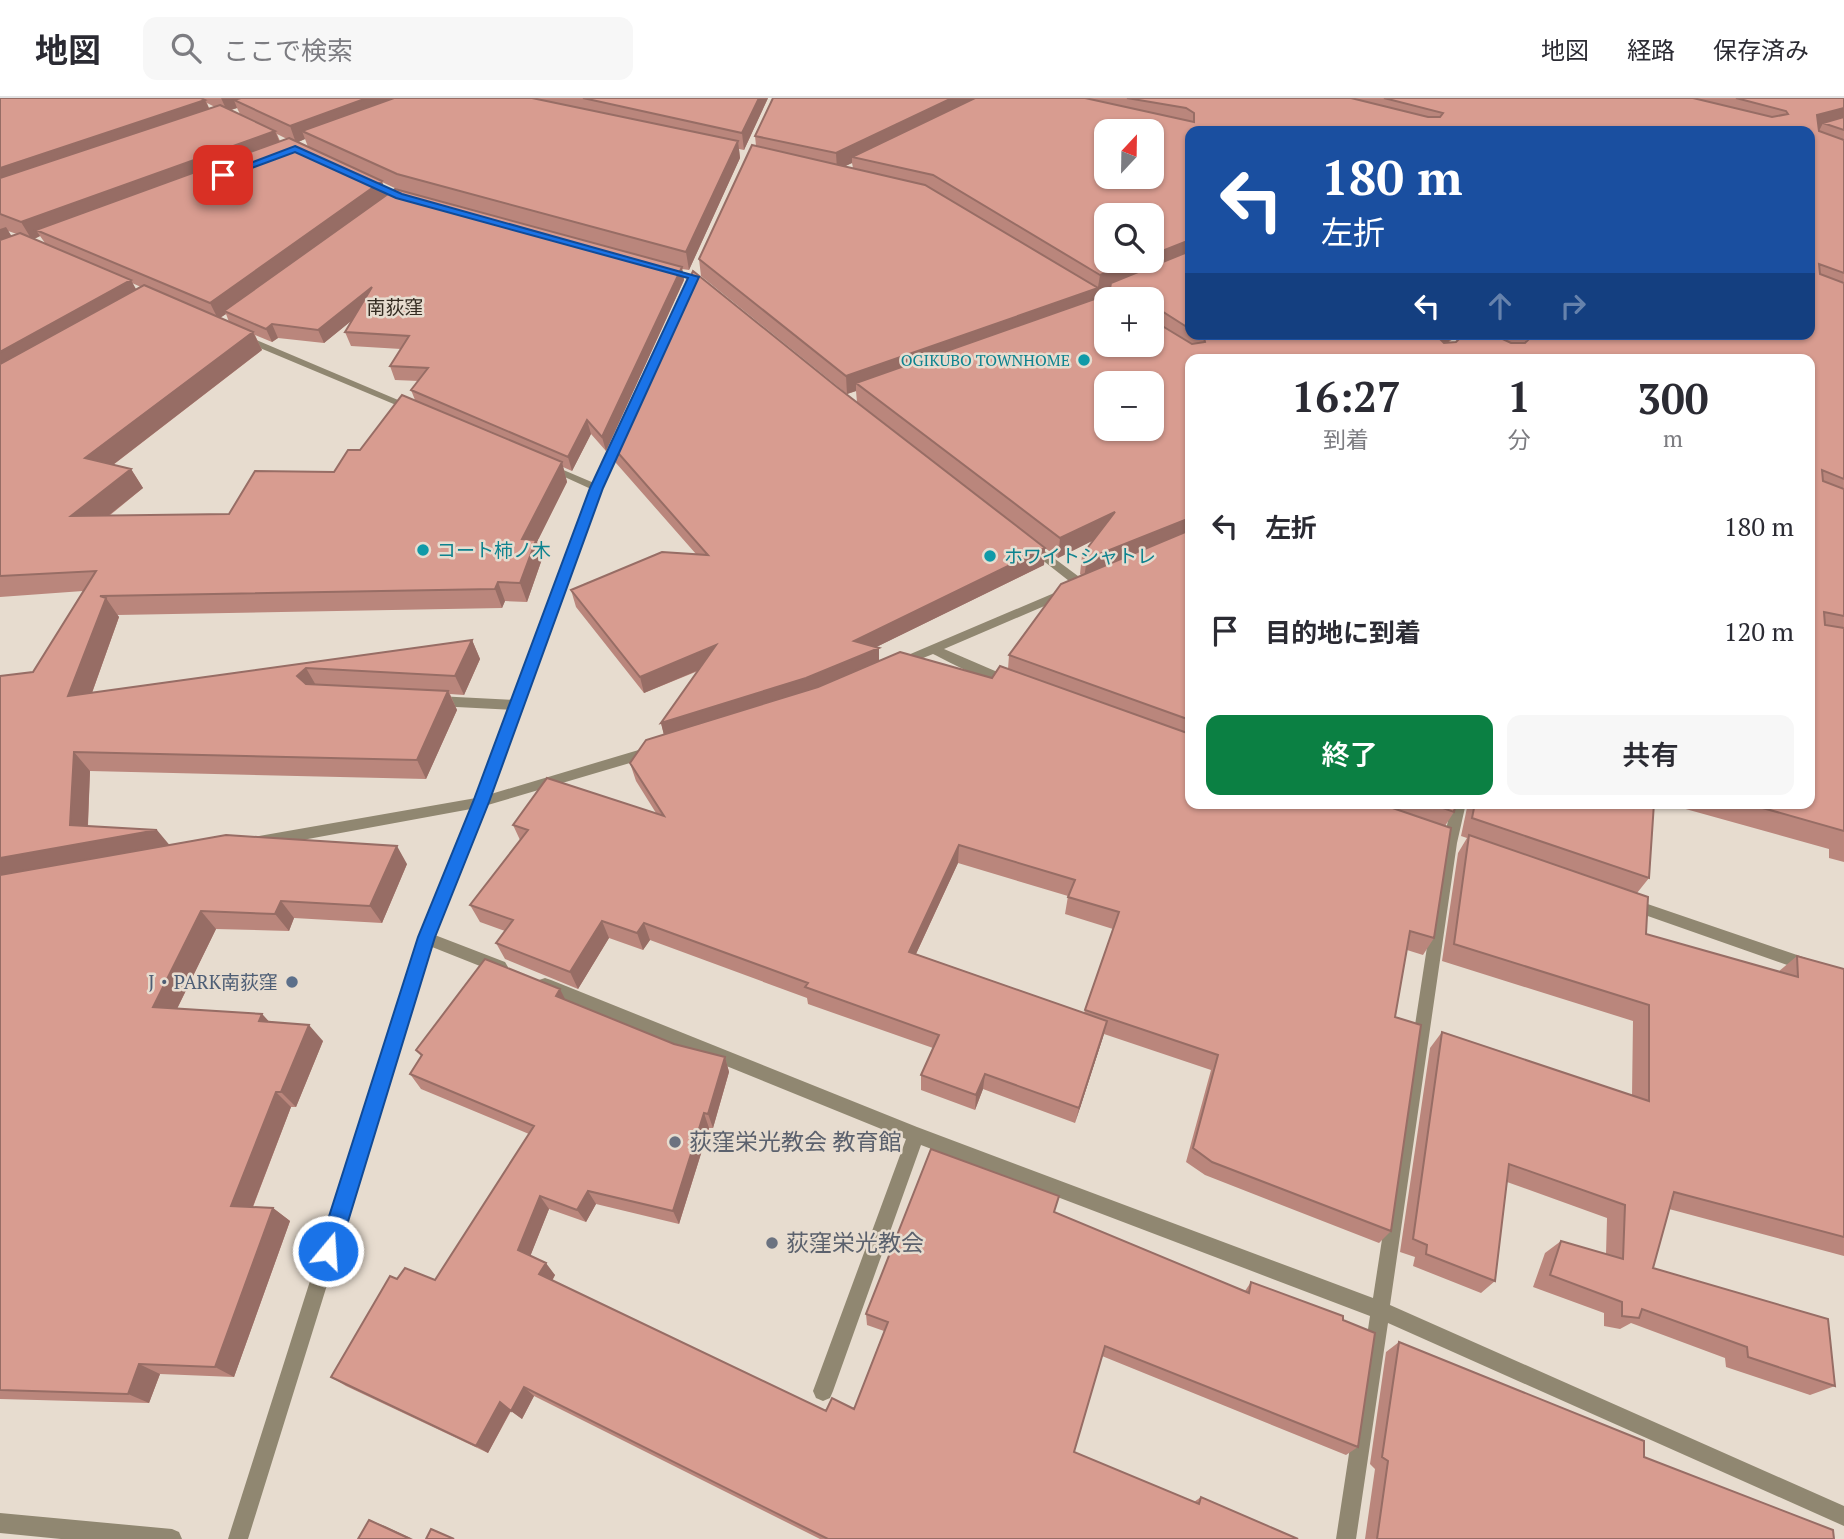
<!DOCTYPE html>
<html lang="ja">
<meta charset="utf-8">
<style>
body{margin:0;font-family:"PT Serif","Noto Sans JP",serif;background:#f7f7f7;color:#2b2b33;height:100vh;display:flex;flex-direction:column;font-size:26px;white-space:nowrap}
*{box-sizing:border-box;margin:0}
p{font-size:23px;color:#7c7c81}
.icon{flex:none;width:38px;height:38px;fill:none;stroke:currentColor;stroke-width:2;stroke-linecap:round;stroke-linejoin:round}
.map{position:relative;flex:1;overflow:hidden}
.drawer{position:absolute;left:1185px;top:256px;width:630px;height:455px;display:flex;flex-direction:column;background:#fff;border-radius:14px;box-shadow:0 2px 5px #0004}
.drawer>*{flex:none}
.hud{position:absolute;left:1185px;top:28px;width:630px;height:214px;border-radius:14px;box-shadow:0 2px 5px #0004;background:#1a4fa0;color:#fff;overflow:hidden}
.needle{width:46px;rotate:22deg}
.controls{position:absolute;left:1094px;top:21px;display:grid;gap:14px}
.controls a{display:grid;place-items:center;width:70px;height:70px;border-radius:14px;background:#fff;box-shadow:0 2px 5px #0004;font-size:35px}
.pin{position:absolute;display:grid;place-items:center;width:60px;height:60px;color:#fff;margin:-30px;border-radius:14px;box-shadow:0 4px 10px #0006}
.me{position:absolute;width:77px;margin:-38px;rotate:18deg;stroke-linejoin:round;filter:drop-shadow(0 0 5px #0008)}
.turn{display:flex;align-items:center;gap:24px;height:147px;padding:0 21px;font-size:32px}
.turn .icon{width:91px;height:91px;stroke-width:2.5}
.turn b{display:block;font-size:49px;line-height:60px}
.lanes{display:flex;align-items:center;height:66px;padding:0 21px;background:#0003;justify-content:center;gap:35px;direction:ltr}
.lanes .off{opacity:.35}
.eta{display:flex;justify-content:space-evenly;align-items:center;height:119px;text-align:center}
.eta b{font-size:42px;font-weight:600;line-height:49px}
.cta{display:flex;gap:14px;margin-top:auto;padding:14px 21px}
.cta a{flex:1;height:80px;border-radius:14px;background:#0b8043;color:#fff;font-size:28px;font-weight:600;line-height:80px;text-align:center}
.cta a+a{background:#f7f7f7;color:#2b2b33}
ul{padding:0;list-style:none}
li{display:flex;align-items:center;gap:21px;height:105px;padding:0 21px}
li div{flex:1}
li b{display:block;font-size:26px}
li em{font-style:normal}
header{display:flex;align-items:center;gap:42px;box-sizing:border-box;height:98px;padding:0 35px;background:#fff;border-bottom:2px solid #e1e1e2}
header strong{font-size:33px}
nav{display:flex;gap:38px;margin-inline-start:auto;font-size:24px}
.search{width:490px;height:63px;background:#f7f7f7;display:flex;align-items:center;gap:18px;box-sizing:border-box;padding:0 24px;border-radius:14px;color:#7c7c81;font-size:26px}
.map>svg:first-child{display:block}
</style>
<header>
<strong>地図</strong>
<div class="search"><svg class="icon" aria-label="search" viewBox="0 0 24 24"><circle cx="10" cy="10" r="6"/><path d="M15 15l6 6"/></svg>ここで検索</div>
<nav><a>地図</a><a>経路</a><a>保存済み</a></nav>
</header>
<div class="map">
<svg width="1844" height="1441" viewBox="0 0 1844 1441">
<rect width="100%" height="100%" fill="#e7dccf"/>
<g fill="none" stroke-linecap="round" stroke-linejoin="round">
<path fill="#908771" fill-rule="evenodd" d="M 437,598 L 516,602 L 522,607 L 516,612 L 437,608 L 431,603 Z"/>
<path fill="#908771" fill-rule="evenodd" d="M 1031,443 L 1086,484 L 1086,490 L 1078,490 L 1027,450 L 1027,444 Z
M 1066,490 L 1072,494 L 1070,497 L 944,551 L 1016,582 L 1017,585 L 1016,588 C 999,591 949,564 933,556 L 898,570 L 892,566 L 894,563 Z
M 652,648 L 657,649 L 659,653 L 657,657 L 481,709 L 476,708 L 474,704 L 476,700 L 481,699 Z
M 1452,705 L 1466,705 L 1457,745 L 1390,1207 L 1844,1408 L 1844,1428 L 1388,1225 L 1356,1441 L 1336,1441 L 1370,1218 L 921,1047 L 833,1293 L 830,1300 L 823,1303 L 816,1300 L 813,1293 L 906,1041 L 539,892 L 537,887 L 539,882 L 545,880 L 551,882 L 917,1029 L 1373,1200 L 1443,745 Z
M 1630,800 L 1844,873 L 1844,887 L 1625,810 L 1623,806 L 1625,802 Z
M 427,834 L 505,864 L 508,869 L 505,874 L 500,876 L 422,845 L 419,840 L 422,835 Z
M 0,1415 L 172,1431 L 179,1434 L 182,1441 L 61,1441 L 0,1435 Z"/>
<path fill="#908771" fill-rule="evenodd" d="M 241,238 L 247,238 L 417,310 L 408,312 L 241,242 Z
M 621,336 L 626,339 L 602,390 L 488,704 L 435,840 L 248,1441 L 228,1441 L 419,840 L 471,711 L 259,750 L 254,748 L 252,744 L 254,740 L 259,738 L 476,700 L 591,391 L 545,370 L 546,368 L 554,368 L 594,385 L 616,339 Z"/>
</g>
<path fill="#ba867c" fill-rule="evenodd" d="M 0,0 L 768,0 L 744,52 L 739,51 L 740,60 L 689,172 L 682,171 L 684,182 L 606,353 L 591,336 L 572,373 L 563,369 L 567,384 L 537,444 L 542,461 L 527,504 L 505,503 L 502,510 L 117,517 L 119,519 L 92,595 L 472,542 L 480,561 L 464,597 L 450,596 L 457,612 L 426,681 L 90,673 L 88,728 L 169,747 L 407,766 L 382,825 L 294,820 L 289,833 L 216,831 L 177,911 L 262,916 L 269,924 L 323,943 L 296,1009 L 291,1009 L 253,1109 L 273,1110 L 290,1123 L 234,1279 L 160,1276 L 149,1305 L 0,1301 L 0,578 L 33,574 L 83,493 L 0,499 ZM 207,5 L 215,9 L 209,10 ZM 237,10 L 240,16 L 231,12 ZM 277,36 L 287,41 L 280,43 ZM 305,41 L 308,49 L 298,44 ZM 382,84 L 399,92 L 387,97 ZM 8,133 L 17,136 L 11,138 ZM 40,138 L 45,145 L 34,141 ZM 132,185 L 141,189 L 136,192 ZM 226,216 L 229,224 L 220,220 ZM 351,223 L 345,234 L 351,248 L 401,251 L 390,268 L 395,282 L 419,283 L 411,292 L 415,302 L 360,352 L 334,374 L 229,416 L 109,418 L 143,390 L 131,371 L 113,367 L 262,252 L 255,237 L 272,244 L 278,240 L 324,245 Z
M 773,0 L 1844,0 L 1844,764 L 1829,760 L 1829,751 L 1664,705 L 1810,705 L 1810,261 L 1190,261 L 1190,705 L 1456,705 L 1454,714 L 1445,728 L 1434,840 L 1423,857 L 1407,852 L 1395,919 L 1391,1133 L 1379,1145 L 1205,1077 L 1186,1064 L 1211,972 L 1104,936 L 1075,1025 L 983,991 L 975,1012 L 921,992 L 921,977 L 933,950 L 808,906 L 807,900 L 650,842 L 643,852 L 609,840 L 578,891 L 505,861 L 496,845 L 505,833 L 480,824 L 470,807 L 520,742 L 513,727 L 656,715 L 636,683 L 630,665 L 664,637 L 661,625 L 698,573 L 644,595 L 576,509 L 571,492 L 696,456 L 616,365 L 612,348 L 837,289 L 1045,450 L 1044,467 L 876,549 L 879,550 L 879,563 L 992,580 L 1008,571 L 1009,557 L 1081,477 L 1080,476 L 1082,457 L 1094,442 L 1058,460 L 857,304 L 856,293 L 847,296 L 701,178 L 699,161 L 756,48 L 755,38 ZM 1190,33 L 1810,236 L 1464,236 L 1456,244 L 1448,245 L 1459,236 L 1190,236 ZM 852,65 L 853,70 L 845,68 ZM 1110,190 L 1109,196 L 1097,200 L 1097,195 ZM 958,765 L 1068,798 L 1065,816 L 1113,831 L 1084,915 L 916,856 Z
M 1468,705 L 1654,705 L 1649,780 L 1637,795 L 1646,836 L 1778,874 L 1797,858 L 1844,871 L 1844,1158 L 1669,1111 L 1653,1170 L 1835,1288 L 1810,1297 L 1726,1269 L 1725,1260 L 1631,1225 L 1620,1231 L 1604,1228 L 1604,1215 L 1533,1189 L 1545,1155 L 1561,1143 L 1606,1156 L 1607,1120 L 1507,1084 L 1495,1183 L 1481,1195 L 1413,1168 L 1415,1159 L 1400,1154 L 1430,950 L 1442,934 L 1632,998 L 1633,923 L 1442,863 L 1458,755 L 1467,740 L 1461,738 Z
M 566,902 L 674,946 L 725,959 L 729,974 L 713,1030 L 709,1030 L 679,1126 L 596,1106 L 586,1124 L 549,1111 L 530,1158 L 555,1177 L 552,1183 L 826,1313 L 854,1311 L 884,1233 L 867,1227 L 866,1216 L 1055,1115 L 1245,1193 L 1251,1184 L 1343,1222 L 1358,1349 L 1346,1357 L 1102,1258 L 1074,1354 L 1194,1404 L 1201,1399 L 1298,1441 L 820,1441 L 534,1298 L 522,1321 L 511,1313 L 488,1355 L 346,1288 L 331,1279 L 397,1181 L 435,1182 L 529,1036 L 421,991 L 410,976 L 421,958 L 416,952 Z
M 1399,1244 L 1644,1359 L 1834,1441 L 1365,1441 L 1375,1371 L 1370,1366 L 1386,1254 Z"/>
<path fill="#976d65" d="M 221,0 L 267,0 L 234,2 L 237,10 L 227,13 Z
M 367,0 L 418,0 L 302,33 L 305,41 L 296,45 L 290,28 Z
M 759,0 L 768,0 L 744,52 L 742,35 Z
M 952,0 L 987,0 L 852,59 L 852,65 L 837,72 L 836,55 Z
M 205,2 L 213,19 L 0,91 L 0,70 Z
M 1844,10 L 1844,24 L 1823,25 L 1820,31 L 1810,34 L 1817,17 Z
M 275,33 L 282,50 L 36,132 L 40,138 L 32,142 L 21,124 Z
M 738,43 L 740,60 L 689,172 L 686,154 Z
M 382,83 L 387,99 L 224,213 L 226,216 L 218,221 L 210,205 Z
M 6,129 L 17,147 L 0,154 L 0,131 Z
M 1190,142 L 1189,160 L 1097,195 L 1100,177 L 1136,163 L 1152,163 L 1152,157 Z
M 682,169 L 684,182 L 606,353 L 602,339 Z
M 131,182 L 141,200 L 0,280 L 0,254 Z
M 372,189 L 377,202 L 324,245 L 318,232 Z
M 1098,190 L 1096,207 L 856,285 L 856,293 L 847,296 L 846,278 Z
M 272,226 L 278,240 L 272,244 L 266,231 Z
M 253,234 L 262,252 L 97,379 L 85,360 Z
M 1447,236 L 1459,236 L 1450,242 L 1435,261 L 1441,242 Z
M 587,322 L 591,336 L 572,373 L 568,359 Z
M 562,364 L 567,384 L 537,444 L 542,461 L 527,504 L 520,485 L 522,441 Z
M 131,371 L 143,390 L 84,437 L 71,418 Z
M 1115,414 L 1112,433 L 1058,460 L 1060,440 Z
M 1190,420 L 1190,437 L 1084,480 L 1087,461 Z
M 1045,450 L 1044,467 L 856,559 L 879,550 L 879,566 L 808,597 L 665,641 L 661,625 L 854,543 Z
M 498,484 L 505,503 L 502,510 L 495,491 Z
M 106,500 L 119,519 L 84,617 L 68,598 Z
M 472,542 L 480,561 L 464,597 L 455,578 Z
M 716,547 L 720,563 L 644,595 L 640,579 Z
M 306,570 L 317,589 L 308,597 L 297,578 Z
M 448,593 L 457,612 L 426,681 L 417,662 Z
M 74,654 L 90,673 L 87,745 L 70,727 Z
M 157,732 L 172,750 L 0,781 L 0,760 Z
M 959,747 L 958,765 L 909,871 L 909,854 Z
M 397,748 L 407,766 L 382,825 L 370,808 Z
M 281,803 L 294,820 L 289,833 L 275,816 Z
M 201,813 L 216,831 L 170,925 L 153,909 Z
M 602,823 L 609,840 L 578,891 L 570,874 Z
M 644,825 L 650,842 L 643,852 L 637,835 Z
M 560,891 L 568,907 L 556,898 Z
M 262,916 L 277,932 L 259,923 Z
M 1107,923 L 1103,939 L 1075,1025 L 1079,1010 Z
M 309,927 L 323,943 L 296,1009 L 281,994 Z
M 725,959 L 729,974 L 713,1030 L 708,1016 Z
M 985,976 L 983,991 L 975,1012 L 976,997 Z
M 276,994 L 291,1009 L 248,1121 L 231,1108 Z
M 704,1015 L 709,1030 L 679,1126 L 673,1113 Z
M 588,1093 L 596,1106 L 586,1124 L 577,1112 Z
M 540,1098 L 549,1111 L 528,1164 L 518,1152 Z
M 273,1110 L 290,1123 L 234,1279 L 215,1269 Z
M 546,1165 L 555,1177 L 549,1188 L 539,1176 Z
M 139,1266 L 160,1276 L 149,1305 L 128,1296 Z
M 524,1289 L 534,1298 L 522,1321 L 511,1313 Z
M 500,1304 L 511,1312 L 488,1355 L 476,1348 Z
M 369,1422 L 385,1428 L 413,1441 L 410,1441 Z"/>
<path fill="#d89c90" stroke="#976d65" stroke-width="2" fill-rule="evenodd" d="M 0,0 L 201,0 L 205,2 L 0,70 Z
M 241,0 L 367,0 L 290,28 L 234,2 Z
M 394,0 L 532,0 L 738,43 L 686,154 L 397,76 L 302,33 Z
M 583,0 L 759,0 L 742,35 Z
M 773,0 L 952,0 L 836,55 L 755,38 Z
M 975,0 L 1085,0 L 1194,24 L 1194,15 L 1186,10 L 1127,0 L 1351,0 L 1428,19 L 1440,19 L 1443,15 L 1384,0 L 1693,0 L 1772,19 L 1788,16 L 1786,13 L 1736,0 L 1844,0 L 1844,10 L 1817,17 L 1819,33 L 1844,42 L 1844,175 L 1819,166 L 1820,176 L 1844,185 L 1844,381 L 1822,372 L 1823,383 L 1844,391 L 1844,518 L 1824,514 L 1825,527 L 1844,530 L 1844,733 L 1745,705 L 1810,705 L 1810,261 L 1190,261 L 1190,420 L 1087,461 L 1082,457 L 1115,414 L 1060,440 L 856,285 L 1109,196 L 1111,185 L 1190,153 L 1190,231 L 1160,212 L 1153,211 L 1154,223 L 1192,246 L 1205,244 L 1204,240 L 1198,236 L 1447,236 L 1441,242 L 1444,245 L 1456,244 L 1464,236 L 1492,236 L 1511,245 L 1525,245 L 1528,242 L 1517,236 L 1810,236 L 1810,33 L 1190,33 L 1190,142 L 1152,157 L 1152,117 L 1106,117 L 1106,163 L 1136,163 L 1100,177 L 933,77 L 852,59 ZM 1106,33 L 1152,33 L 1152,79 L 1106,79 ZM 1106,201 L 1152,201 L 1152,247 L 1106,247 ZM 1106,285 L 1152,285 L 1152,331 L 1106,331 Z
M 220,7 L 275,33 L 21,124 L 0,116 L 0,80 Z
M 1844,19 L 1844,32 L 1823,25 Z
M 289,40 L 382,83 L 210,205 L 36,132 Z
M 752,47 L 925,87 L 1098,190 L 846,278 L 699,161 Z
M 395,91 L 682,169 L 602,339 L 587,322 L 568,359 L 411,292 L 428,270 L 390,268 L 409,238 L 345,234 L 372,189 L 318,232 L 272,226 L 266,231 L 224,213 Z
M 20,135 L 131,182 L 0,254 L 0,142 Z
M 693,173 L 837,289 L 1045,450 L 854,543 L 879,550 L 806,580 L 661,625 L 716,547 L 640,579 L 571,492 L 662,454 L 708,457 L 612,348 Z
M 144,187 L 253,234 L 85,360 L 131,371 L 71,418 L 229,416 L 255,373 L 334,374 L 348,352 L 360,352 L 402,297 L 562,364 L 522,441 L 536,442 L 520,485 L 498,484 L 495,491 L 100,498 L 106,500 L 68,598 L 472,542 L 455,578 L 306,570 L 297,578 L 306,586 L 448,593 L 417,662 L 74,654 L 70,727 L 157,732 L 0,760 L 0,578 L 33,574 L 96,473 L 0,478 L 0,266 Z
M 1190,432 L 1190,622 L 1009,557 L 1061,486 Z
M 900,554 L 992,580 L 1000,568 L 1190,636 L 1190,705 L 1378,705 L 1451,730 L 1434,840 L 1410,833 L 1395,919 L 1421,927 L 1391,1133 L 1212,1064 L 1193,1050 L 1218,957 L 1085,912 L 1119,814 L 1068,799 L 1075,782 L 959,747 L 909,854 L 1107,923 L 1079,1010 L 985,976 L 976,997 L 921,977 L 939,937 L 805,889 L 808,885 L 644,825 L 637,835 L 602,823 L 570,874 L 496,845 L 513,822 L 470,807 L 528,732 L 513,727 L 547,680 L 664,718 L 630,665 L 646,642 L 818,589 Z
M 1429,705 L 1456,705 L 1454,714 Z
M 1475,705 L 1654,705 L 1649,780 L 1472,720 Z
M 226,737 L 397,748 L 370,808 L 281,803 L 275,816 L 201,813 L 153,909 L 262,916 L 259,923 L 309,927 L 281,994 L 276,994 L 231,1108 L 273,1110 L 215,1269 L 139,1266 L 128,1296 L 0,1292 L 0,777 Z
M 1469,737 L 1648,799 L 1646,836 L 1798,879 L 1797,858 L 1844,871 L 1844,1139 L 1674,1094 L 1653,1170 L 1828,1221 L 1835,1288 L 1748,1259 L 1747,1249 L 1642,1211 L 1639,1220 L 1622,1218 L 1622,1204 L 1550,1177 L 1561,1143 L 1623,1161 L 1625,1107 L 1509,1066 L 1495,1183 L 1426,1156 L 1427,1147 L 1413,1141 L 1442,934 L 1649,1003 L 1649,907 L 1454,846 Z
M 485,861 L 560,891 L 556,898 L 674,946 L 725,959 L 708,1016 L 704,1015 L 673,1113 L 588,1093 L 577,1112 L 540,1098 L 518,1152 L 546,1165 L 539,1176 L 826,1313 L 832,1300 L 854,1311 L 888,1224 L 866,1216 L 931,1051 L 1059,1098 L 1054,1114 L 1249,1195 L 1251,1184 L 1343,1218 L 1343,1222 L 1375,1235 L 1358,1349 L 1105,1248 L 1074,1354 L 1199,1406 L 1201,1399 L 1298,1441 L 828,1441 L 524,1289 L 511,1313 L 500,1304 L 476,1348 L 331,1279 L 390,1178 L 397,1181 L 405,1170 L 435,1182 L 534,1028 L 410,976 L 422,957 L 416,952 Z
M 1399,1244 L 1644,1343 L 1644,1359 L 1833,1432 L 1834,1441 L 1377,1441 L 1388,1363 L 1382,1359 Z
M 369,1422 L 410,1441 L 358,1441 Z
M 431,1431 L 454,1441 L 426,1441 Z"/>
<path fill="#1a73e8" stroke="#114b97" stroke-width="2" d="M 295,48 L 402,96 L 699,179 L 603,390 L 489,704 L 435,839 L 339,1153 L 336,1161 L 328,1164 L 321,1161 L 318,1153 L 418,839 L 473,704 L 590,390 L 688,180 L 396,100 L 295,54 L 227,79 L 219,77 Z"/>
<g fill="#0f9aa8" stroke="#e7dccf" stroke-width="2.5">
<circle cx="1084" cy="262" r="7"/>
<circle cx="423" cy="452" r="7"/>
<circle cx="990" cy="458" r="7"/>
</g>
<circle fill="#5c6f8a" stroke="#e7dccf" stroke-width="2.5" cx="292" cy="884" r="7"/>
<g fill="#6b7280" stroke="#e7dccf" stroke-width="2.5">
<circle cx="675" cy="1044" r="7"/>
<circle cx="772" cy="1145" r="7"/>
</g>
<g text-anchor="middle" stroke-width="5" stroke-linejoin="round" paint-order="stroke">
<g font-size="16" fill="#0d838f" stroke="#e7dccf" text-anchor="end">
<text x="1070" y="268">OGIKUBO TOWNHOME</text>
</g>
<g font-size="19" fill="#332a20" stroke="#e7dccf">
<text x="395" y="216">南荻窪</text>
</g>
<g font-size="19" fill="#0d838f" stroke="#e7dccf" text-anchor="start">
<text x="437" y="459">コート柿ノ木</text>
<text x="1004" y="465">ホワイトシャトレ</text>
</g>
<g font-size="19" fill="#4e5e75" stroke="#e7dccf" text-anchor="end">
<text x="278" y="891">J・PARK南荻窪</text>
</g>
<g font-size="23" fill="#5b616d" stroke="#e7dccf" text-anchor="start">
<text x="689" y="1052">荻窪栄光教会 教育館</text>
<text x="786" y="1153">荻窪栄光教会</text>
</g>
</g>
</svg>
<div class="controls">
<a><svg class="needle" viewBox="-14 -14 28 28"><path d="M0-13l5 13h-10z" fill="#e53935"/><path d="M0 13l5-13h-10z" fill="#7c7c81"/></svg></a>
<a><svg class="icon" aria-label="search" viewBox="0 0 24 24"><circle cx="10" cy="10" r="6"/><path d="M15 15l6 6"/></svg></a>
<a>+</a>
<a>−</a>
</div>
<div class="pin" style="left:223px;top:77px;background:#d93025"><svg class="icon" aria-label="arrive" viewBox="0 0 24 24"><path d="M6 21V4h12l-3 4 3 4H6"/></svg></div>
<svg class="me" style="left:328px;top:1153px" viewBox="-20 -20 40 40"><circle r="17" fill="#1a73e8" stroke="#fff" stroke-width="3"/><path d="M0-11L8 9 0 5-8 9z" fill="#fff"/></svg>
<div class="hud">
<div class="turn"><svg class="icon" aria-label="left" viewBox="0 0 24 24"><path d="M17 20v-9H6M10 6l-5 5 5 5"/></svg><div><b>180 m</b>左折</div></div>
<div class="lanes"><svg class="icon" aria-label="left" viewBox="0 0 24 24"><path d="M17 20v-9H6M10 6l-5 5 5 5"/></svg><svg class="icon off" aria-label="ahead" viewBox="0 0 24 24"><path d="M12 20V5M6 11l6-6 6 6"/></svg><svg class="icon off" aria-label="right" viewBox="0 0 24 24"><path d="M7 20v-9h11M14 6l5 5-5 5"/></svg></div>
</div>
<section class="drawer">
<div class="eta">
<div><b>16:27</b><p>到着</p></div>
<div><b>1</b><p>分</p></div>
<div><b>300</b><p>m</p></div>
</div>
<ul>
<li><svg class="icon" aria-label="left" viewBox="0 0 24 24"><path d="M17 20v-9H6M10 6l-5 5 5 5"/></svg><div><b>左折</b></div><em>180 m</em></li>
<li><svg class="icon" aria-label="arrive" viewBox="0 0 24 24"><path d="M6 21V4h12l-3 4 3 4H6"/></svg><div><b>目的地に到着</b></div><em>120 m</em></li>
</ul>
<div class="cta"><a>終了</a><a>共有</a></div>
</section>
</div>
